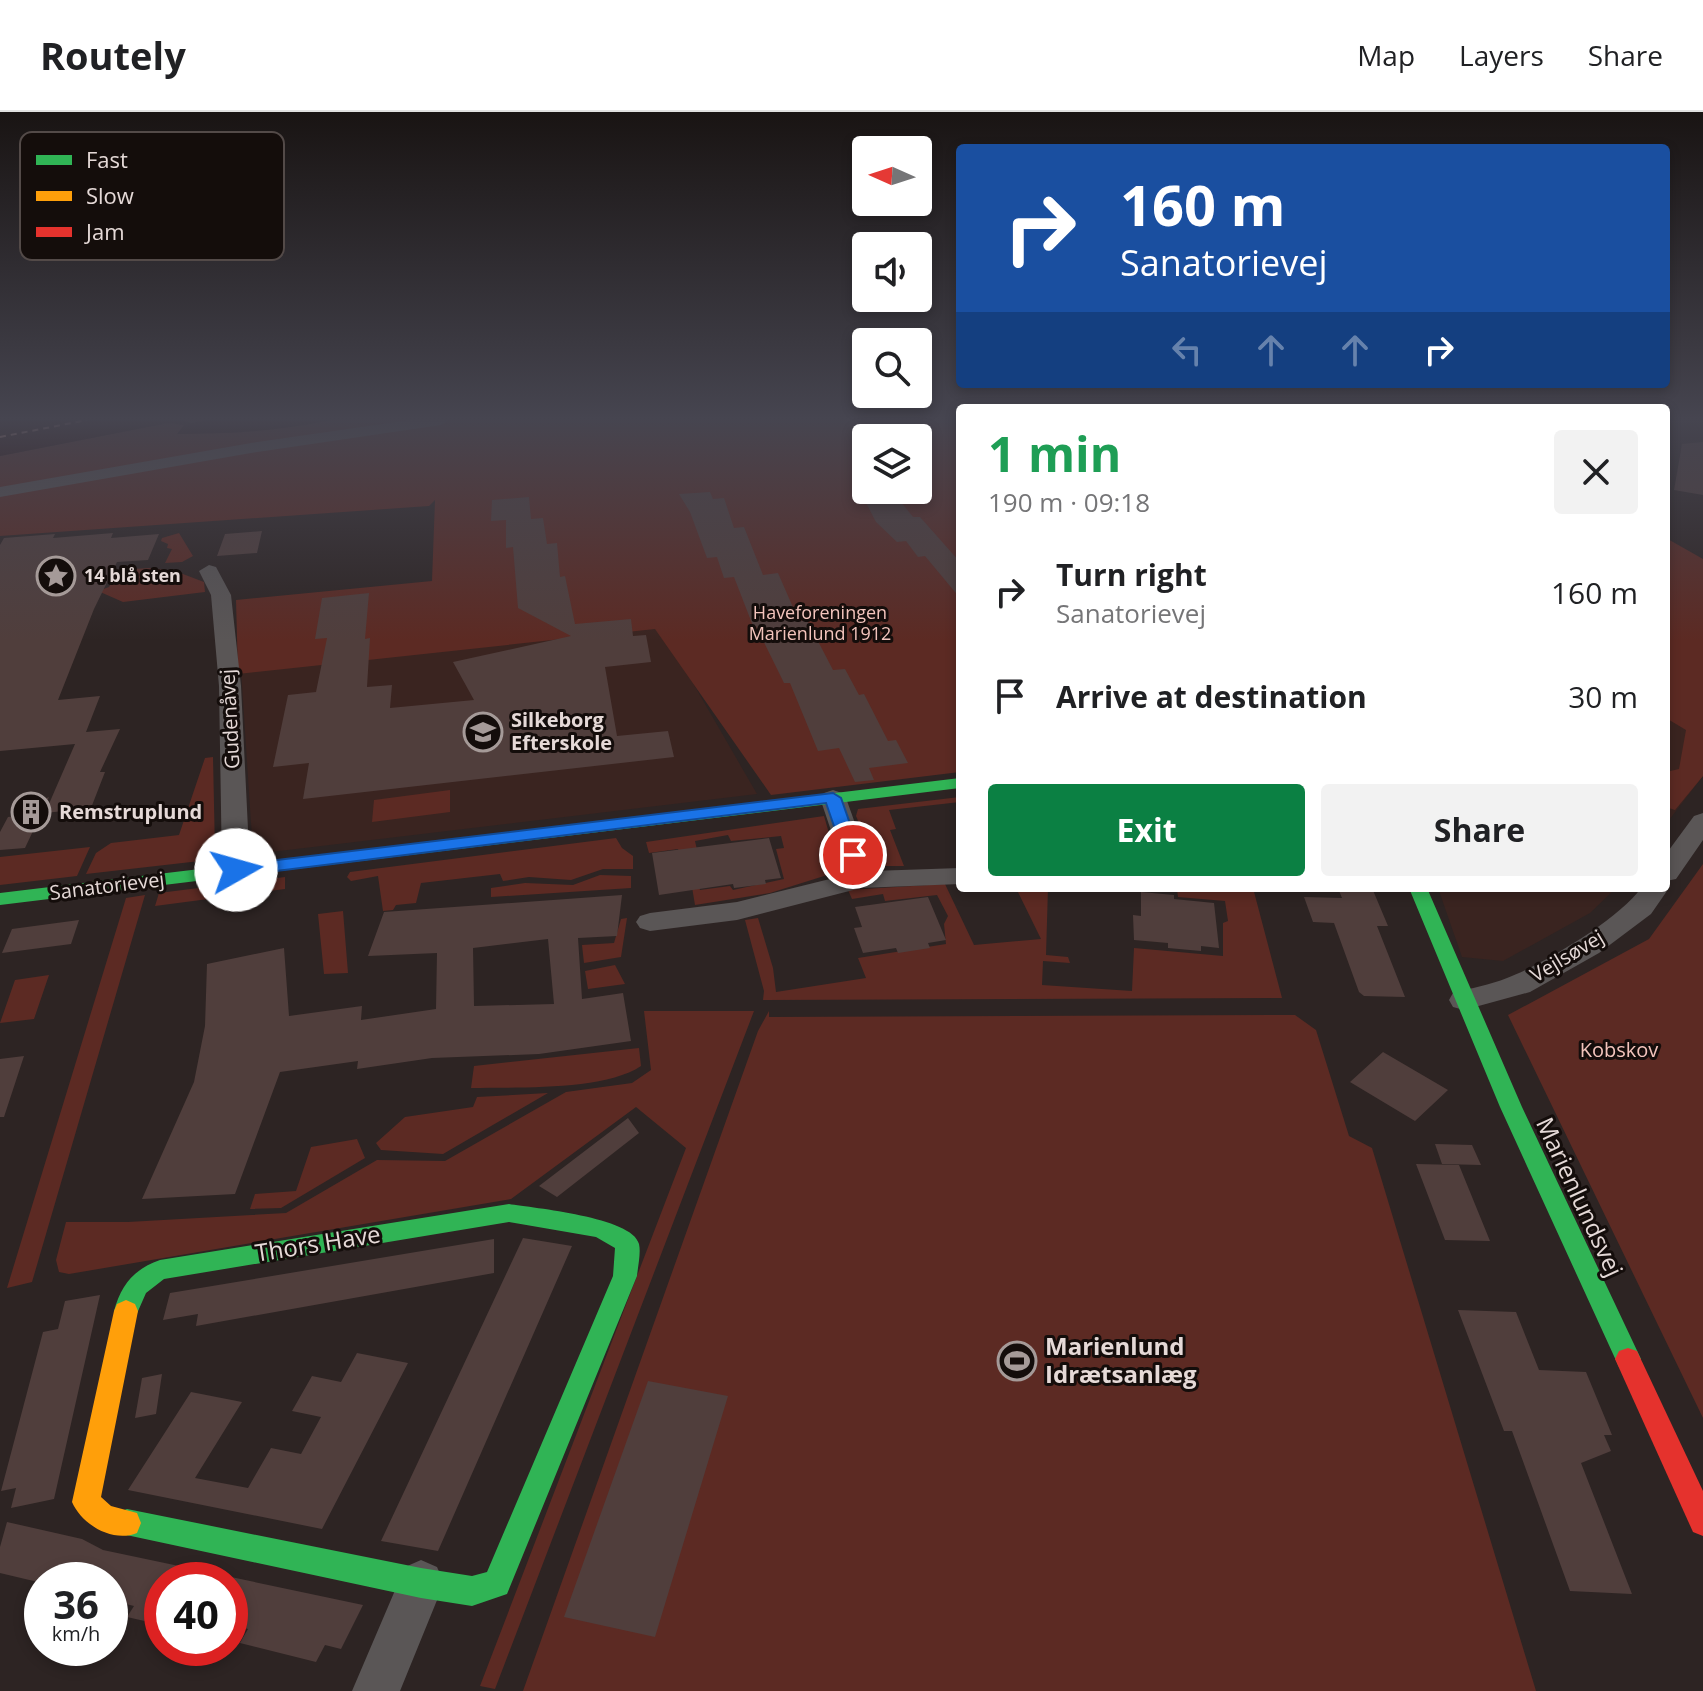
<!DOCTYPE html>
<meta charset="utf-8">
<style>
body{margin:0;font-family:"Open Sans",sans-serif;background:#f2f2f2;color:#202124;height:100vh;display:flex;flex-direction:column;font-size:30px;white-space:nowrap}
*{box-sizing:border-box;margin:0}
p{font-size:26px;color:#757577}
.icon{flex:none;width:44px;height:44px;fill:none;stroke:currentColor;stroke-width:2;stroke-linecap:round;stroke-linejoin:round}
.map{position:relative;flex:1;overflow:hidden}
.panel{position:absolute;left:956px;top:292px;width:714px;height:488px;display:flex;flex-direction:column;background:#fff;border-radius:8px;box-shadow:0 4px 12px #0003}
.panel>*{flex:none}
.hud{position:absolute;left:956px;top:32px;width:714px;height:244px;border-radius:8px;box-shadow:0 4px 12px #0003;background:#1a4fa0;color:#fff;overflow:hidden}
.needle{width:52px;rotate:273deg}
.buttons{position:absolute;left:852px;top:24px;display:grid;gap:16px}
.buttons a{display:grid;place-items:center;width:80px;height:80px;border-radius:8px;background:#fff;box-shadow:0 4px 12px #0003;font-size:40px}
.speed{position:absolute;left:24px;top:1450px;display:flex;gap:16px;font-size:40px;font-weight:700;text-align:center}
.speed>*{display:grid;place-content:center;width:104px;height:104px;border-radius:50%;background:#fff;box-shadow:0 4px 12px #0003;line-height:1}
.speed small{font-size:20px;font-weight:400}
.speed .limit{border:12px solid #d22;background:#fff;color:#111}
.pin{position:absolute;display:grid;place-items:center;width:68px;height:68px;color:#fff;margin:-34px;border:4px solid #fff;border-radius:50%;box-shadow:0 2px 8px #0007}
.me{position:absolute;width:88px;margin:-44px;rotate:83deg;stroke-linejoin:round;filter:drop-shadow(0 0 6px #0008)}
.turn{display:flex;align-items:center;gap:28px;height:168px;padding:0 32px;font-size:36px}
.turn .icon{width:104px;height:104px;stroke-width:2.5}
.turn b{display:block;font-size:56px;line-height:68px}
.lanes{display:flex;align-items:center;height:76px;padding:0 32px;background:#0003;justify-content:center;gap:40px;direction:ltr}
.lanes .off{opacity:.35}
.round{display:grid;place-items:center;flex:none;width:84px;height:84px;border-radius:8px;background:#f2f2f2}
.summary{display:flex;align-items:center;justify-content:space-between;height:136px;padding:0 32px}
h1{font-size:48px;font-weight:700;line-height:60px;color:#1e9e55}
.cta{display:flex;gap:16px;margin-top:auto;padding:16px 32px}
.cta a{flex:1;height:92px;border-radius:8px;background:#0b8043;color:#fff;font-size:32px;font-weight:700;line-height:92px;text-align:center}
.cta a+a{background:#f2f2f2;color:#202124}
ul{padding:0;list-style:none}
li{display:flex;align-items:center;gap:24px;height:104px;padding:0 32px}
li div{flex:1}
li b{display:block;font-size:30px}
li em{font-style:normal}
header{display:flex;align-items:center;gap:48px;box-sizing:border-box;height:112px;padding:0 40px;background:#fff;border-bottom:2px solid #e0e0e0}
header strong{font-size:38px}
nav{display:flex;gap:44px;margin-inline-start:auto;font-size:28px}
.map>svg:first-child{display:block}
</style>
<header>
<strong>Routely</strong>
<nav><a>Map</a><a>Layers</a><a>Share</a></nav>
</header>
<div class="map">
<svg width="1703" height="1579" viewBox="0 0 1703 1579">
<rect width="100%" height="100%" fill="#2d2423"/>
<path fill="#3a2420" d="M 660,514 L 757,682 L 253,742 L 241,557 Z
M 1666,567 L 1703,590 L 1703,664 L 1666,712 Z
M 1438,776 L 1616,776 L 1590,801 L 1503,849 L 1462,845 Z"/>
<path fill="#5c2a23" fill-rule="evenodd" d="M 182,308 L 960,308 L 960,660 L 771,683 L 655,517 L 238,562 L 236,488 L 432,469 L 435,388 L 429,394 L 0,424 L 0,344 ZM 866,326 L 918,326 L 918,378 L 866,378 Z
M 179,421 L 193,444 L 182,450 L 165,451 L 172,437 L 167,436 L 168,432 L 161,429 L 162,426 Z
M 1666,426 L 1703,447 L 1703,664 L 1675,698 L 1666,695 L 1666,660 L 1679,657 L 1686,618 L 1666,606 Z
M 149,456 L 175,459 L 204,470 L 205,480 L 123,490 L 98,479 L 109,475 L 118,458 Z
M 213,645 L 215,739 L 200,749 L 86,762 L 96,741 L 111,731 L 179,723 L 205,646 Z
M 450,678 L 450,700 L 372,710 L 374,688 Z
M 960,685 L 960,690 L 889,698 L 896,717 L 890,718 L 904,754 L 877,754 L 856,704 L 858,697 Z
M 824,704 L 840,759 L 770,781 L 695,793 L 692,775 L 696,761 L 700,778 L 730,774 L 733,778 L 784,767 L 776,737 L 784,736 L 781,724 L 731,729 L 728,723 L 695,729 L 700,751 L 684,756 L 678,737 L 649,741 L 646,730 Z
M 616,726 L 622,736 L 633,744 L 633,757 L 603,757 L 571,768 L 529,765 L 503,769 L 500,762 L 421,771 L 416,791 L 396,793 L 393,798 L 383,799 L 378,764 L 351,769 L 347,765 L 350,760 Z
M 90,735 L 77,764 L 0,773 L 0,745 Z
M 1703,752 L 1703,1306 L 1508,903 L 1649,827 Z
M 600,763 L 631,764 L 631,776 L 491,785 L 491,776 L 525,771 L 573,773 Z
M 285,765 L 285,777 L 155,794 L 159,781 Z
M 945,772 L 974,833 L 1041,827 L 1016,776 L 1048,776 L 1046,843 L 1068,845 L 1070,851 L 1043,849 L 1042,873 L 1132,879 L 1134,836 L 1223,844 L 1223,811 L 1228,809 L 1225,789 L 1178,785 L 1177,777 L 1157,779 L 1140,776 L 1253,776 L 1282,886 L 763,888 L 764,879 L 745,808 L 758,806 L 773,856 L 776,880 L 866,866 L 858,846 L 946,832 L 944,812 L 948,804 L 937,783 L 885,789 L 883,782 L 852,787 L 848,778 Z
M 145,783 L 32,1170 L 7,1176 L 126,786 Z
M 343,799 L 348,861 L 324,862 L 318,802 Z
M 627,806 L 621,845 L 584,851 L 582,833 L 614,831 L 621,807 Z
M 615,853 L 625,872 L 588,877 L 585,859 Z
M 49,863 L 34,907 L 0,911 L 15,868 Z
M 644,899 L 754,899 L 495,1577 L 480,1574 L 686,1036 L 636,995 L 511,1087 L 69,1162 L 59,1160 L 56,1148 L 66,1110 L 128,1110 L 286,1101 L 377,1048 L 445,1049 L 566,980 L 632,971 L 651,958 Z
M 769,899 L 769,905 L 1295,903 L 1316,918 L 1349,1024 L 1372,1036 L 1536,1579 L 523,1579 L 758,919 Z
M 639,936 L 641,954 C 604,979 517,975 471,976 L 474,954 Z
M 548,981 L 443,1042 L 381,1038 L 376,1031 L 405,1005 L 473,995 L 477,985 Z
M 357,1027 L 365,1046 L 281,1096 L 250,1097 L 255,1082 L 296,1079 L 311,1035 Z"/>
<path fill="#280504" d="M 0,308 L 182,308 L 191,311 L 208,308 L 331,308 C 280,319 229,322 177,322 L 184,313 L 168,311 L 0,344 Z"/>
<g fill="none" stroke-linecap="round" stroke-linejoin="round">
<path stroke="#f6b0a5" stroke-width="2" stroke-dasharray="6 5" stroke-linecap="butt" d="M 0,325 L 87,308"/>
</g>
<path fill="#503e3c" fill-rule="evenodd" d="M 1703,330 L 1703,383 L 1674,378 L 1682,332 Z
M 710,380 L 713,387 L 724,386 L 734,416 L 744,415 L 763,463 L 778,461 L 799,509 L 807,508 L 833,558 L 845,557 L 859,583 L 864,582 L 888,629 L 896,628 L 908,651 L 869,656 L 874,668 L 855,670 L 839,636 L 818,639 L 790,571 L 784,571 L 756,514 L 753,514 L 734,465 L 724,466 L 717,445 L 707,446 L 690,400 L 679,382 Z
M 893,380 L 913,405 L 920,405 L 960,450 L 960,486 L 925,444 L 918,445 L 906,429 L 897,430 L 876,410 L 862,383 Z
M 529,385 L 531,407 L 543,406 L 547,432 L 557,431 L 560,465 L 565,464 L 575,512 L 631,507 L 633,524 L 646,523 L 651,550 L 605,555 L 617,624 L 668,619 L 674,645 L 303,687 L 309,651 L 273,655 L 288,583 L 316,580 L 327,526 L 315,527 L 322,486 L 369,481 L 365,527 L 370,526 L 367,575 L 392,573 L 390,596 L 474,588 L 453,550 L 571,524 L 518,496 L 513,435 L 506,436 L 506,408 L 491,409 L 492,388 Z
M 262,419 L 257,441 L 217,444 L 225,422 Z
M 113,421 L 111,426 L 159,422 L 148,448 L 117,450 L 94,497 L 58,588 L 100,584 L 86,620 L 120,617 L 100,660 L 105,660 L 91,696 L 45,701 L 75,632 L 0,639 L 0,433 L 4,426 L 55,422 L 53,426 Z
M 49,685 L 25,736 L 0,738 L 0,720 L 8,705 L 17,704 L 20,699 Z
M 769,726 L 781,766 L 765,768 L 766,772 L 734,776 L 733,772 L 659,783 L 652,741 Z
M 1338,776 L 1372,776 L 1388,814 L 1377,814 L 1405,885 L 1364,884 L 1359,880 L 1334,811 L 1313,810 L 1304,785 L 1342,786 Z
M 1141,780 L 1174,783 L 1174,787 L 1214,791 L 1219,836 L 1201,834 L 1201,839 L 1168,836 L 1168,831 L 1134,828 L 1133,803 L 1141,804 Z
M 622,783 L 617,824 L 578,826 L 582,887 L 623,881 L 631,929 L 539,942 L 432,946 L 357,957 L 358,949 L 280,960 L 235,1082 L 142,1087 L 194,970 L 205,914 L 207,852 L 284,836 L 289,904 L 362,894 L 361,908 L 436,897 L 437,841 L 368,844 L 384,800 ZM 548,827 L 554,892 L 474,894 L 473,836 Z
M 928,785 L 946,828 L 928,831 L 930,836 L 898,841 L 896,836 L 863,841 L 854,816 L 862,815 L 855,795 Z
M 79,808 L 71,832 L 2,841 L 12,817 Z
M 1383,940 L 1448,978 L 1415,1009 L 1350,970 Z
M 24,944 L 4,1005 L 0,1005 L 0,947 Z
M 628,1006 L 639,1021 L 557,1085 L 539,1074 Z
M 1435,1032 L 1472,1033 L 1481,1053 L 1442,1052 Z
M 1416,1052 L 1459,1053 L 1490,1129 L 1445,1128 Z
M 523,1126 L 572,1134 L 438,1439 L 381,1429 Z
M 494,1127 L 494,1161 L 196,1214 L 198,1202 L 163,1208 L 170,1181 Z
M 100,1183 L 54,1387 L 11,1396 L 16,1376 L 1,1379 L 43,1220 L 58,1217 L 65,1189 Z
M 1458,1198 L 1516,1200 L 1539,1258 L 1586,1260 L 1612,1323 L 1604,1323 L 1611,1339 L 1581,1351 L 1632,1482 L 1570,1479 L 1512,1319 L 1504,1319 Z
M 357,1241 L 408,1251 L 322,1417 L 128,1378 L 191,1280 L 242,1290 L 195,1366 L 248,1376 L 271,1336 L 301,1342 L 321,1305 L 292,1299 L 312,1264 L 341,1270 Z
M 162,1262 L 156,1302 L 135,1306 L 142,1266 Z
M 648,1269 L 728,1284 L 655,1525 L 564,1505 Z
M 7,1410 L 82,1427 L 103,1438 L 363,1493 L 341,1537 L 325,1533 L 316,1550 L 240,1531 L 248,1517 L 230,1512 L 230,1468 L 162,1468 L 162,1513 L 127,1505 L 134,1494 L 110,1488 L 110,1468 L 42,1468 L 42,1471 L 0,1461 L 0,1435 Z"/>
<g fill="none" stroke-linecap="round" stroke-linejoin="round">
<path fill="#5a5656" fill-rule="evenodd" d="M 410,308 L 449,308 L 441,313 L 251,341 L 0,385 L 0,375 L 251,331 Z
M 209,453 L 216,455 L 231,483 L 241,574 L 250,758 L 246,764 L 226,764 L 222,758 L 219,574 L 211,483 L 199,459 Z
M 833,678 L 842,681 L 846,686 L 872,759 L 960,756 L 960,772 L 861,776 L 737,808 L 650,819 L 640,816 L 636,810 L 640,804 L 650,801 L 737,790 L 846,763 L 820,686 L 824,681 Z
M 1703,701 L 1703,728 L 1676,767 L 1666,769 L 1666,742 L 1694,704 Z
M 1666,772 L 1669,776 L 1651,802 L 1599,841 L 1530,880 L 1464,898 L 1453,895 L 1449,888 L 1453,881 C 1471,876 1490,873 1507,866 C 1544,852 1619,807 1641,776 L 1666,776 Z
M 421,1448 L 437,1455 L 444,1471 L 400,1579 L 352,1579 L 405,1455 Z"/>
<path fill="#30b455" fill-rule="evenodd" d="M 960,666 L 960,676 L 0,793 L 0,781 Z
M 1409,776 L 1427,776 L 1522,995 L 1641,1247 L 1637,1255 L 1628,1258 L 1619,1255 L 1500,995 Z
M 509,1092 C 533,1096 633,1105 639,1132 C 641,1141 638,1154 637,1164 L 507,1482 L 472,1494 L 421,1486 L 117,1421 L 113,1411 L 117,1401 L 127,1397 L 421,1456 L 472,1464 L 487,1460 L 613,1164 L 615,1136 L 596,1125 L 509,1110 L 164,1167 L 146,1181 L 135,1206 L 126,1210 L 117,1206 L 114,1199 C 121,1173 134,1157 160,1148 Z"/>
<path fill="#ff9f0a" fill-rule="evenodd" d="M 126,1188 L 135,1192 L 138,1199 L 101,1385 L 111,1394 L 137,1401 L 141,1411 L 137,1421 C 113,1431 82,1413 72,1390 L 114,1199 L 117,1192 Z"/>
<path fill="#e5322d" fill-rule="evenodd" d="M 1628,1236 L 1637,1239 L 1703,1379 L 1703,1424 L 1693,1420 L 1615,1247 L 1619,1239 Z"/>
</g>
<linearGradient id="sky" x2="0" y2="1"><stop stop-color="#191413"/><stop offset="0.58" stop-color="#464550"/><stop offset="1" stop-color="#464550" stop-opacity="0"/></linearGradient>
<rect width="1703" height="529" fill="url(#sky)"/>
<path fill="#1a73e8" stroke="#114b97" stroke-width="2" d="M 833,681 L 841,686 L 861,743 L 859,747 L 853,748 L 844,743 L 826,691 L 236,764 L 228,758 L 236,753 Z"/>
<defs>
<g id="sight-ring" transform="scale(2)"><circle r="9.5" fill="#140d0b" stroke="#a59a98" stroke-width="1.5"/><path d="M0-6L1.8-2.2L6-1.7L2.9 1.2L3.7 5.4L0 3.3L-3.7 5.4L-2.9 1.2L-6-1.7L-1.8-2.2Z" fill="#a59a98"/></g>
<g id="school-ring" transform="scale(2)"><circle r="9.5" fill="#140d0b" stroke="#a59a98" stroke-width="1.5"/><path d="M0-5L7-2L0 1L-7-2ZM-4 1L0 2.5L4 1V4Q0 6-4 4Z" fill="#a59a98"/></g>
<g id="building-ring" transform="scale(2)"><circle r="9.5" fill="#140d0b" stroke="#a59a98" stroke-width="1.5"/><path d="M-4-6H4V6H1V3H-1V6H-4ZM-2.5-4.3h1.7v1.8h-1.7ZM.8-4.3h1.7v1.8H.8ZM-2.5-1h1.7V.8h-1.7ZM.8-1h1.7V.8H.8Z" fill="#a59a98"/></g>
<g id="stadium-ring" transform="scale(2)"><circle r="9.5" fill="#140d0b" stroke="#a59a98" stroke-width="1.5"/><path d="M0-5a6.5 5 0 1 0 0 10a6.5 5 0 1 0 0-10ZM-3.5-1.8h7v3.6h-7Z" fill="#a59a98"/></g>
</defs>
<g fill-rule="evenodd">
<use href="#sight-ring" x="56" y="464"/>
<use href="#school-ring" x="483" y="620"/>
<use href="#building-ring" x="31" y="700"/>
<use href="#stadium-ring" x="1017" y="1249"/>
</g>
<g text-anchor="middle" stroke-width="6" stroke-linejoin="round" paint-order="stroke">
<g font-size="18" font-weight="bold" fill="#e5d9d7" stroke="#140d0b" text-anchor="start">
<text x="84" y="470">14 blå sten</text>
</g>
<g font-size="18" fill="#f3c4bc" stroke="#140d0b">
<text x="820" y="507">Haveforeningen<tspan x="820" dy="21">Marienlund 1912</tspan></text>
</g>
<g font-size="20" fill="#e5d9d7" stroke="#140d0b">
<text transform="translate(230 607) rotate(-93)" y="7">Gudenåvej</text>
<text transform="translate(107 774) rotate(-7)" y="7">Sanatorievej</text>
<text transform="translate(1567 844) rotate(-31)" y="7">Vejlsøvej</text>
</g>
<g font-size="20" font-weight="bold" fill="#e5d9d7" stroke="#140d0b" text-anchor="start">
<text x="511" y="615">Silkeborg<tspan x="511" dy="23">Efterskole</tspan></text>
<text x="59" y="707">Remstruplund</text>
</g>
<g font-size="20" fill="#f3c4bc" stroke="#140d0b">
<text x="1619" y="945">Kobskov</text>
</g>
<g font-size="24" fill="#e5d9d7" stroke="#140d0b">
<text transform="translate(1579 1085) rotate(65)" y="8">Marienlundsvej</text>
<text transform="translate(318 1132) rotate(-9)" y="8">Thors Have</text>
</g>
<g font-size="24" font-weight="bold" fill="#e5d9d7" stroke="#140d0b" text-anchor="start">
<text x="1045" y="1243">Marienlund<tspan x="1045" dy="28">Idrætsanlæg</tspan></text>
</g>
</g>
<rect x="20" y="20" width="264" height="128" rx="12" fill="#140d0b" stroke="#534a48" stroke-width="2"/>
<rect x="36" y="43" width="36" height="10" fill="#30b455"/>
<rect x="36" y="79" width="36" height="10" fill="#ff9f0a"/>
<rect x="36" y="115" width="36" height="10" fill="#e5322d"/>
<g font-size="22" fill="#e5d9d7">
<text x="86" y="56">Fast</text>
<text x="86" y="92">Slow</text>
<text x="86" y="128">Jam</text>
</g>
</svg>
<div class="buttons">
<a><svg class="needle" viewBox="-14 -14 28 28"><path d="M0-13l5 13h-10z" fill="#e53935"/><path d="M0 13l5-13h-10z" fill="#757577"/></svg></a>
<a><svg class="icon" aria-label="sound" viewBox="0 0 24 24"><path d="M4 9h4l5-4v14l-5-4H4zM17 9q2 3 0 6"/></svg></a>
<a><svg class="icon" aria-label="search" viewBox="0 0 24 24"><circle cx="10" cy="10" r="6"/><path d="M15 15l6 6"/></svg></a>
<a><svg class="icon" aria-label="layers" viewBox="0 0 24 24"><path d="M12 4l9 5-9 5-9-5zM3 14l9 5 9-5"/></svg></a>
</div>
<div class="speed"><div>36<small>km/h</small></div><div class="limit">40</div></div>
<div class="pin" style="left:853px;top:743px;background:#d93025"><svg class="icon" aria-label="arrive" viewBox="0 0 24 24"><path d="M6 21V4h12l-3 4 3 4H6"/></svg></div>
<svg class="me" style="left:236px;top:758px" viewBox="-20 -20 40 40"><circle r="19" fill="#fff"/><path d="M0-13L10 11 0 6-10 11z" fill="#1a73e8"/></svg>
<div class="hud">
<div class="turn"><svg class="icon" aria-label="right" viewBox="0 0 24 24"><path d="M7 20v-9h11M14 6l5 5-5 5"/></svg><div><b>160 m</b>Sanatorievej</div></div>
<div class="lanes"><svg class="icon off" aria-label="left" viewBox="0 0 24 24"><path d="M17 20v-9H6M10 6l-5 5 5 5"/></svg><svg class="icon off" aria-label="ahead" viewBox="0 0 24 24"><path d="M12 20V5M6 11l6-6 6 6"/></svg><svg class="icon off" aria-label="ahead" viewBox="0 0 24 24"><path d="M12 20V5M6 11l6-6 6 6"/></svg><svg class="icon" aria-label="right" viewBox="0 0 24 24"><path d="M7 20v-9h11M14 6l5 5-5 5"/></svg></div>
</div>
<section class="panel">
<div class="summary"><div><h1>1 min</h1><p>190 m · 09:18</p></div><a class="round"><svg class="icon" aria-label="close" viewBox="0 0 24 24"><path d="M6 6l12 12M18 6L6 18"/></svg></a></div>
<ul>
<li><svg class="icon" aria-label="right" viewBox="0 0 24 24"><path d="M7 20v-9h11M14 6l5 5-5 5"/></svg><div><b>Turn right</b><p>Sanatorievej</p></div><em>160 m</em></li>
<li><svg class="icon" aria-label="arrive" viewBox="0 0 24 24"><path d="M6 21V4h12l-3 4 3 4H6"/></svg><div><b>Arrive at destination</b></div><em>30 m</em></li>
</ul>
<div class="cta"><a>Exit</a><a>Share</a></div>
</section>
</div>
